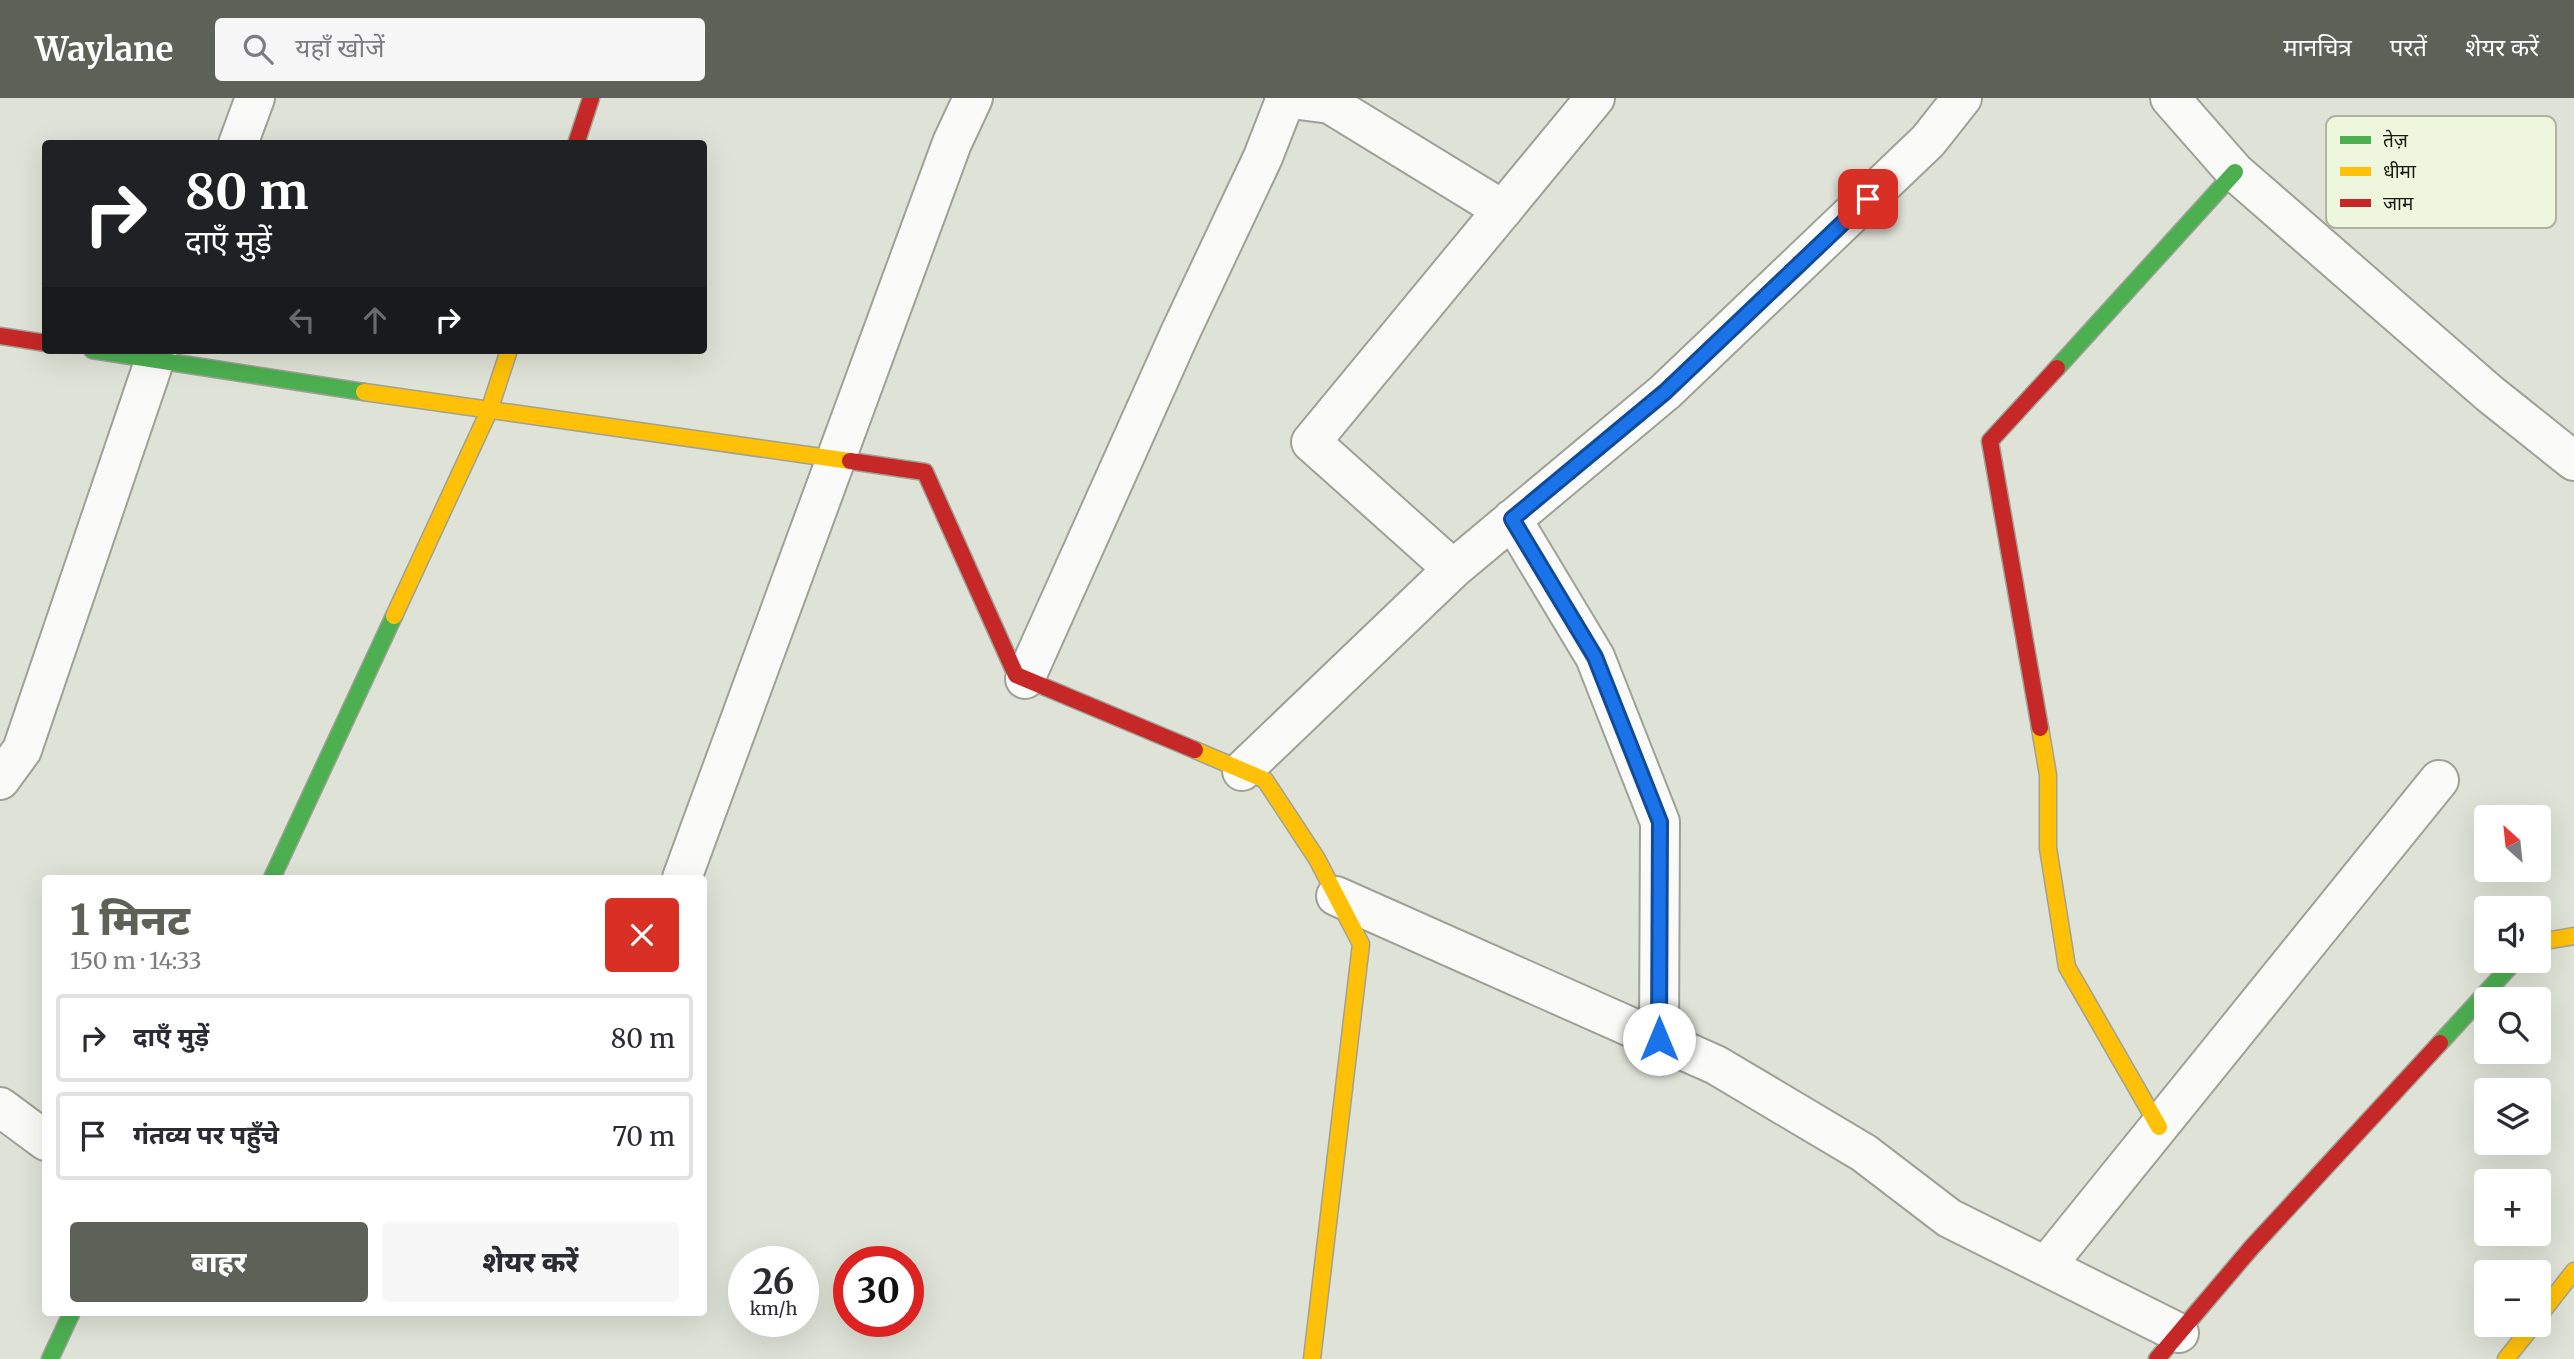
<!DOCTYPE html>
<html lang="hi">
<meta charset="utf-8">
<style>
body{margin:0;font-family:Merriweather,"Noto Sans Devanagari",serif;background:#f7f7f7;color:#2b2b33;height:100vh;display:flex;flex-direction:column;font-size:26px;white-space:nowrap}
*{box-sizing:border-box;margin:0}
p{font-size:23px;color:#7c7c81}
.icon{flex:none;width:38px;height:38px;fill:none;stroke:currentColor;stroke-width:2;stroke-linecap:round;stroke-linejoin:round}
.map{position:relative;flex:1;overflow:hidden}
.panel{position:absolute;left:42px;top:777px;width:665px;height:441px;display:flex;flex-direction:column;background:#fff;border-radius:7px;box-shadow:0 7px 28px #0002}
.panel>*{flex:none}
.top-card{position:absolute;left:42px;top:42px;width:665px;height:214px;border-radius:7px;box-shadow:0 7px 28px #0002;background:#202124;color:#fff;overflow:hidden}
.needle{width:46px;rotate:333deg}
.controls{position:absolute;left:2474px;top:707px;display:grid;gap:14px}
.controls a{display:grid;place-items:center;width:77px;height:77px;border-radius:7px;background:#fff;box-shadow:0 7px 28px #0002;font-size:35px}
.speed{position:absolute;left:728px;top:1148px;display:flex;gap:14px;font-size:35px;font-weight:700;text-align:center}
.speed>*{display:grid;place-content:center;width:91px;height:91px;border-radius:50%;background:#fff;box-shadow:0 7px 28px #0002;line-height:1}
.speed small{font-size:18px;font-weight:400}
.speed .limit{border:10px solid #d22;background:#fff;color:#111}
.pin{position:absolute;display:grid;place-items:center;width:60px;height:60px;color:#fff;margin:-30px;border-radius:14px;box-shadow:0 4px 10px #0006}
.me{position:absolute;width:77px;margin:-38px;rotate:0deg;stroke-linejoin:round;filter:drop-shadow(0 0 5px #0008)}
.turn{display:flex;align-items:center;gap:24px;height:147px;padding:0 28px;font-size:32px}
.turn .icon{width:91px;height:91px;stroke-width:2.5}
.turn b{display:block;font-size:49px;line-height:60px}
.lanes{display:flex;align-items:center;height:66px;padding:0 28px;background:#0003;justify-content:center;gap:35px;direction:ltr}
.lanes .off{opacity:.35}
.round{display:grid;place-items:center;flex:none;width:74px;height:74px;border-radius:7px;background:#f7f7f7}
.head{display:flex;align-items:center;justify-content:space-between;height:119px;padding:0 28px}
h1{font-size:42px;font-weight:800;line-height:52px;color:#5e6157}
.cta{display:flex;gap:14px;margin-top:auto;padding:14px 28px}
.cta a{flex:1;height:80px;border-radius:7px;background:#5e6157;color:#fff;font-size:28px;font-weight:800;line-height:80px;text-align:center}
.cta a+a{background:#f7f7f7;color:#2b2b33}
ul{padding:0;list-style:none}
li{display:flex;align-items:center;gap:21px;height:88px;margin:0 14px 10px;padding:0 14px;border:4px solid #e1e1e2;border-radius:7px}
li div{flex:1}
li b{display:block;font-size:26px}
li em{font-style:normal}
header{display:flex;align-items:center;gap:42px;box-sizing:border-box;height:98px;padding:0 35px;background:#5e6157;color:#fff}
header strong{font-size:33px}
nav{display:flex;gap:38px;margin-inline-start:auto;font-size:24px}
.search{width:490px;height:63px;background:#f7f7f7;display:flex;align-items:center;gap:18px;box-sizing:border-box;padding:0 24px;border-radius:7px;color:#7c7c81;font-size:26px}
.map>svg:first-child{display:block}
</style>
<header>
<strong>Waylane</strong>
<div class="search"><svg class="icon" aria-label="search" viewBox="0 0 24 24"><circle cx="10" cy="10" r="6"/><path d="M15 15l6 6"/></svg>यहाँ खोजें</div>
<nav><a>मानचित्र</a><a>परतें</a><a>शेयर करें</a></nav>
</header>
<div class="map">
<svg width="2574" height="1261" viewBox="0 0 2574 1261">
<rect width="100%" height="100%" fill="#dfe2d6"/>
<g fill="none" stroke-linecap="round" stroke-linejoin="round">
<g stroke="#9fa197" stroke-width="42">
<path id="street" d="M 1284,0 L 1330,6 L 1503,112
M 2170,0 L 2235,74 L 2490,296 L 2574,363
M 238,46 L 255,0
M 1512,421 L 1595,559 L 1660,724 L 1659,941
M 1453,471 L 1665,294 L 1928,43 L 1962,0
M 1025,581 L 1180,235 L 1263,59 L 1286,0
M 1242,673 L 1453,471 L 1311,344 L 1595,0
M 0,682 L 22,652 L 158,252
M 682,780 L 952,45 L 973,0
M 1336,798 L 1716,967 L 1864,1055 L 1949,1120 L 2179,1235
M 0,1009 L 46,1043
M 2046,1168 L 2439,682"/>
</g>
<g stroke="#9fa197" stroke-width="19">
<path id="fast" d="M 92,252 L 364,294
M 2057,270 L 2235,74
M 272,780 L 394,518
M 2440,945 L 2515,863
M 50,1261 L 72,1214"/>
</g>
<g stroke="#9fa197" stroke-width="19">
<path id="slow" d="M 364,294 L 850,363
M 394,518 L 489,313 L 509,252
M 2040,630 L 2048,677 L 2048,750 L 2067,869 L 2159,1029
M 1195,652 L 1265,682 L 1317,761 L 1361,846 L 1312,1261
M 2539,844 L 2574,838
M 2539,1218 L 2574,1173
M 2506,1261 L 2533,1227"/>
</g>
<g stroke="#9fa197" stroke-width="19">
<path id="jam" d="M 576,46 L 591,0
M 0,238 L 46,245
M 850,363 L 925,374 L 1016,577 L 1195,652
M 2040,630 L 1990,343 L 2057,270
M 2157,1261 L 2252,1149 L 2440,945"/>
</g>
<use href="#street" stroke="#fafbf9" stroke-width="38"/>
<use href="#fast" stroke="#4caf50" stroke-width="16"/>
<use href="#slow" stroke="#ffc107" stroke-width="16"/>
<use href="#jam" stroke="#c62828" stroke-width="16"/>
</g>
<g fill="none" stroke-linecap="round" stroke-linejoin="round">
<g stroke="#114b97" stroke-width="18">
<path id="route" d="M 1659,941 L 1660,724 L 1595,559 L 1512,421 L 1665,294 L 1868,101"/>
</g>
<use href="#route" stroke="#1a73e8" stroke-width="12"/>
</g>
<rect x="2326" y="18" width="230" height="112" rx="10" fill="#eef6dd" stroke="#aeb4a0" stroke-width="2"/>
<rect x="2340" y="38" width="31" height="8" fill="#4caf50"/>
<rect x="2340" y="69" width="31" height="9" fill="#ffc107"/>
<rect x="2340" y="101" width="31" height="8" fill="#c62828"/>
<g font-size="19" fill="#181b12">
<text x="2383" y="49">तेज़</text>
<text x="2383" y="80">धीमा</text>
<text x="2383" y="112">जाम</text>
</g>
</svg>
<div class="controls">
<a><svg class="needle" viewBox="-14 -14 28 28"><path d="M0-13l5 13h-10z" fill="#e53935"/><path d="M0 13l5-13h-10z" fill="#7c7c81"/></svg></a>
<a><svg class="icon" aria-label="sound" viewBox="0 0 24 24"><path d="M4 9h4l5-4v14l-5-4H4zM17 9q2 3 0 6"/></svg></a>
<a><svg class="icon" aria-label="search" viewBox="0 0 24 24"><circle cx="10" cy="10" r="6"/><path d="M15 15l6 6"/></svg></a>
<a><svg class="icon" aria-label="layers" viewBox="0 0 24 24"><path d="M12 4l9 5-9 5-9-5zM3 14l9 5 9-5"/></svg></a>
<a>+</a>
<a>−</a>
</div>
<div class="speed"><div>26<small>km/h</small></div><div class="limit">30</div></div>
<div class="pin" style="left:1868px;top:101px;background:#d93025"><svg class="icon" aria-label="arrive" viewBox="0 0 24 24"><path d="M6 21V4h12l-3 4 3 4H6"/></svg></div>
<svg class="me" style="left:1659px;top:941px" viewBox="-20 -20 40 40"><circle r="19" fill="#fff"/><path d="M0-13L10 11 0 6-10 11z" fill="#1a73e8"/></svg>
<div class="top-card">
<div class="turn"><svg class="icon" aria-label="right" viewBox="0 0 24 24"><path d="M7 20v-9h11M14 6l5 5-5 5"/></svg><div><b>80 m</b>दाएँ मुड़ें</div></div>
<div class="lanes"><svg class="icon off" aria-label="left" viewBox="0 0 24 24"><path d="M17 20v-9H6M10 6l-5 5 5 5"/></svg><svg class="icon off" aria-label="ahead" viewBox="0 0 24 24"><path d="M12 20V5M6 11l6-6 6 6"/></svg><svg class="icon" aria-label="right" viewBox="0 0 24 24"><path d="M7 20v-9h11M14 6l5 5-5 5"/></svg></div>
</div>
<section class="panel">
<div class="head"><div><h1>1 मिनट</h1><p>150 m · 14:33</p></div><a class="round" style="background:#d93025;color:#fff"><svg class="icon" aria-label="close" viewBox="0 0 24 24"><path d="M6 6l12 12M18 6L6 18"/></svg></a></div>
<ul>
<li><svg class="icon" aria-label="right" viewBox="0 0 24 24"><path d="M7 20v-9h11M14 6l5 5-5 5"/></svg><div><b>दाएँ मुड़ें</b></div><em>80 m</em></li>
<li><svg class="icon" aria-label="arrive" viewBox="0 0 24 24"><path d="M6 21V4h12l-3 4 3 4H6"/></svg><div><b>गंतव्य पर पहुँचे</b></div><em>70 m</em></li>
</ul>
<div class="cta"><a>बाहर</a><a>शेयर करें</a></div>
</section>
</div>
